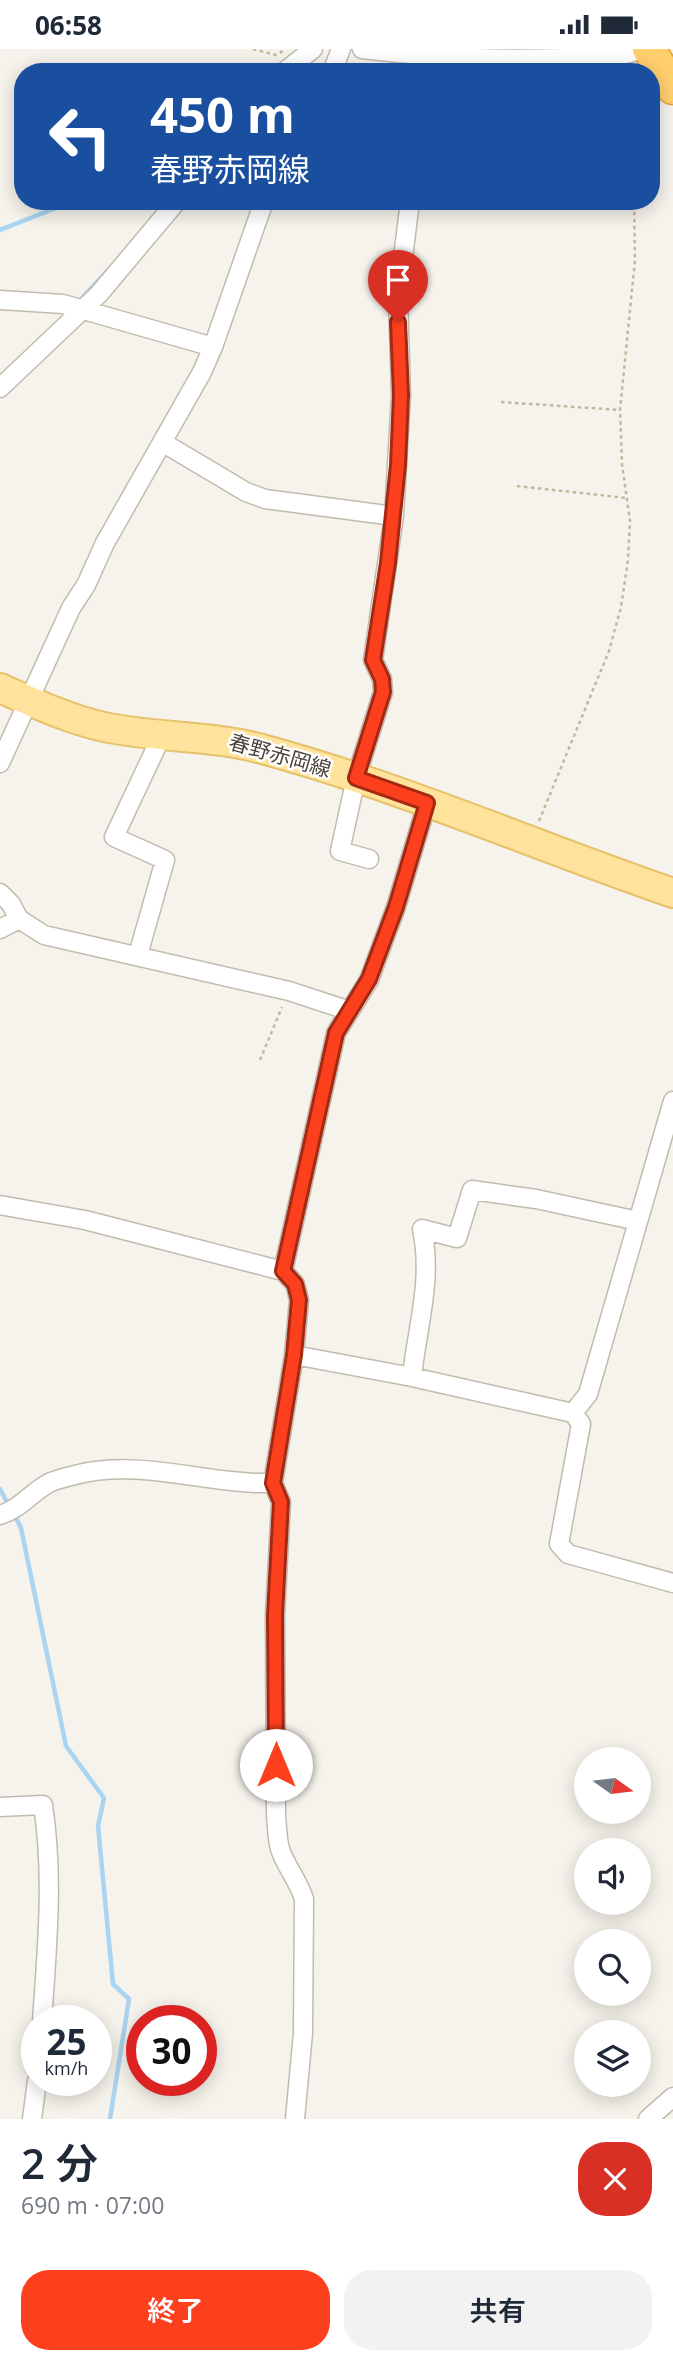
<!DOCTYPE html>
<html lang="ja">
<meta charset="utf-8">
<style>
body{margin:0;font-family:"Open Sans","Noto Sans JP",sans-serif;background:#f2f2f3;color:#1f2937;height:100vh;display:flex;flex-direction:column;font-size:26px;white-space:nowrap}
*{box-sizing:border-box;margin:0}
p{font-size:23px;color:#747a83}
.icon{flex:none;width:38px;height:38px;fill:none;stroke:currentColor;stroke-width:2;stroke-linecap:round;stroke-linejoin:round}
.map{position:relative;height:2070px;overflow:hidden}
.details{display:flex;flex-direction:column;background:#fff;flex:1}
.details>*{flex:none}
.hud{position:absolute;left:14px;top:14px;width:646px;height:147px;border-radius:28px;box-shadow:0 4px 18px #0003;background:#1a4fa0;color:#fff;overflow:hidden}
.needle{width:46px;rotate:104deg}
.fabs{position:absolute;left:574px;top:1698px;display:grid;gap:14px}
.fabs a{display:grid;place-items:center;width:77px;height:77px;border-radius:50%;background:#fff;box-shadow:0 4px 18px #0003;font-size:35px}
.speed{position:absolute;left:21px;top:1956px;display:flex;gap:14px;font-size:35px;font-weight:700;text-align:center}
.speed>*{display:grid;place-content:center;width:91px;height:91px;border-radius:50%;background:#fff;box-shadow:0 4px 18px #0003;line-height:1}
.speed small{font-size:18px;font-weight:400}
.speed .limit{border:10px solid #d22;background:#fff;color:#111}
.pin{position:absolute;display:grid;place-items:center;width:60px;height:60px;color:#fff;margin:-72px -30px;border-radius:50% 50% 50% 0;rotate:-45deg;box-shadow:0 0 7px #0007}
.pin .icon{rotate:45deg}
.me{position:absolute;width:77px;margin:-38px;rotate:0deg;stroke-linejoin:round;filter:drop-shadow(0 0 5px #0008)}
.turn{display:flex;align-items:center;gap:24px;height:147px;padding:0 21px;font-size:32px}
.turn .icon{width:91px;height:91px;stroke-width:2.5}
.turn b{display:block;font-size:49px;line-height:60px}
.round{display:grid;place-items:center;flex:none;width:74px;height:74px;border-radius:28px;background:#f2f2f3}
.head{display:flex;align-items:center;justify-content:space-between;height:119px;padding:0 21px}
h1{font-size:42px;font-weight:600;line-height:52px}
.primary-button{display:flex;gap:14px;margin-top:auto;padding:14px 21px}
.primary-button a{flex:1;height:80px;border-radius:28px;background:#fc3f1d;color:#fff;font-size:28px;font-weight:600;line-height:80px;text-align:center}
.primary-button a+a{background:#f2f2f3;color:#1f2937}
.status{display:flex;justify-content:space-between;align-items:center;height:49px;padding:0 35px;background:#fff;direction:ltr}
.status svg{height:19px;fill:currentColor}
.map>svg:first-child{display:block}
</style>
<div class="status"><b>06:58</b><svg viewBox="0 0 49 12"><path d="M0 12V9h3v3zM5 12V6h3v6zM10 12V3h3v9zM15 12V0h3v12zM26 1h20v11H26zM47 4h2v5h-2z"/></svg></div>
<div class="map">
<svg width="673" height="2070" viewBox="0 0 673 2070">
<rect width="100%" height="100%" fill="#f6f3ec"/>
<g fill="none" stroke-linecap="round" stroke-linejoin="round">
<path stroke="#a9d4f2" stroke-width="4.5" d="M 0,181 L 74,152
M 82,249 L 109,220
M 0,1440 L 9,1457
M 14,1465 L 21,1479 L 66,1697 L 104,1749 L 98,1777 L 113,1935 L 129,1950 L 110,2070"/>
<g stroke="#c2bbae" stroke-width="21">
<path id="street" d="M 362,0 C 436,9 512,12 587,8 C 603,7 626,8 639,0
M 284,23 L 313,0
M 332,23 L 341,0
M 0,251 L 63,255 L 213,298 L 202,323 L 105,494 L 86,536 L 71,559 L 0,714
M 213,298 L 264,152
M 0,339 L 99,245 L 177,152
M 162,393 L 246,443 L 265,450 L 394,467 L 373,611 L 382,630 L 383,643 L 356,729 L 340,802 L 369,810
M 394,467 L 401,346 L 398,249 L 410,152
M 0,844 L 11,855 L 19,870 L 0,880
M 19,870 L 44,886 L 289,942 L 350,962
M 138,906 L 165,811 L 114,788 L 163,684
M 0,1156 L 85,1171 L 283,1222 L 295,1235 L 299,1251 L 294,1306 L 273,1434 L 281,1453 L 275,1566 L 276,1766 C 277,1777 277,1789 280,1800 C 286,1818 298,1831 304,1850 L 303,1984 L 295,2070
M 283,1222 L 336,984 L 369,931 L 396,858 L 427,754
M 294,1306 L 412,1328 L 573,1364 L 581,1375 L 559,1495 L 568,1505 L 673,1534
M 412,1328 C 417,1278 433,1231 422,1180 L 457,1189 L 472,1141 L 536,1150 L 638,1172
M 573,1364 L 588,1345 L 673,1052
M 0,1466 C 20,1460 32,1443 49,1434 C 57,1430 67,1428 75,1426 C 142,1409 206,1436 273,1434
M 0,1758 L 43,1756 C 54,1828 47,1900 42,1972
M 32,2070 L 37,2032
M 648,2070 L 673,2048"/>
</g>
<g stroke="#e6c16a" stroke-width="32">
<path id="primary" d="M 0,639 C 34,654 68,670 104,678 C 156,689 210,686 262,700 C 402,738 536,797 673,844"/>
</g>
<g stroke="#e0a43c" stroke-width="35">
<path id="highway" d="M 649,0 L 673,39"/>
</g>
<path stroke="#c4b79f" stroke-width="2.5" stroke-dasharray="3.5 3.5" stroke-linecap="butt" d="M 253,0 L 276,6 L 283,2
M 501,353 L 620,361
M 517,437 L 627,449
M 539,772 L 609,602 L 621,558 L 628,511 L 630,472 L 622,415 L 620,361 L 635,211 L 634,152
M 260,1011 L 282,958"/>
<use href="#street" stroke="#fff" stroke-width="18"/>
<use href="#primary" stroke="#ffe39c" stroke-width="28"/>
<use href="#highway" stroke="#ffcf6e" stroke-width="32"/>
</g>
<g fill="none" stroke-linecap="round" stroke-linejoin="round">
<g stroke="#a42913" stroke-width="18">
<path id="route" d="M 276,1716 L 275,1566 L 281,1453 L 273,1434 L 294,1306 L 299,1251 L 295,1235 L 283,1222 L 336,984 L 369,930 L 396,858 L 427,754 L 356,729 L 383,643 L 382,630 L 373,611 L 388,514 L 398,416 L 401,346 L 398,273"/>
</g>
<use href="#route" stroke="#fc3f1d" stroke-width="12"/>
</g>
<g text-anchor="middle" stroke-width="5" stroke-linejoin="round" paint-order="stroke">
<g font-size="21" fill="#4b4439" stroke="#fff">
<text transform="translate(280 707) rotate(16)" y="7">春野赤岡線</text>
</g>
</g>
</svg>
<div class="fabs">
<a><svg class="needle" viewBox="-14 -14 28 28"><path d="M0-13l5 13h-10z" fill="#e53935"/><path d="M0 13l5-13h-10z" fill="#747a83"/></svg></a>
<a><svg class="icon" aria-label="sound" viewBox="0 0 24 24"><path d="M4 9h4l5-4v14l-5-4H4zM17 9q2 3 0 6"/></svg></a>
<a><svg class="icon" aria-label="search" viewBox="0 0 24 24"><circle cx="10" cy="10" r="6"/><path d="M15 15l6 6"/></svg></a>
<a><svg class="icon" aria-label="layers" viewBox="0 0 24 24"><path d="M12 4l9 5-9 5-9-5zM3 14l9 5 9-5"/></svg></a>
</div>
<div class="speed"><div>25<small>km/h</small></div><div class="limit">30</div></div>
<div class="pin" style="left:398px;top:273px;background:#d93025"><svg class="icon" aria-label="arrive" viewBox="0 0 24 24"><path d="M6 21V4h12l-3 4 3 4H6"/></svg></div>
<svg class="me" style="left:276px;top:1716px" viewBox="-20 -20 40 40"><circle r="19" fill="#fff"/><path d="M0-13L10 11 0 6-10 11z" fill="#fc3f1d"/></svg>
<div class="hud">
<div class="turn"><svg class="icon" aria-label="left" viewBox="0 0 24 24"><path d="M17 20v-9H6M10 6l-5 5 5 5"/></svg><div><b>450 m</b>春野赤岡線</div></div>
</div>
</div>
<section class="details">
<div class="head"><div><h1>2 分</h1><p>690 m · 07:00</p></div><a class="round" style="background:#d93025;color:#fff"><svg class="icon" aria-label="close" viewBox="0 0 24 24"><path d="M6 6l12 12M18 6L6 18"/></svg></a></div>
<div class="primary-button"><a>終了</a><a>共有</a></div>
</section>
